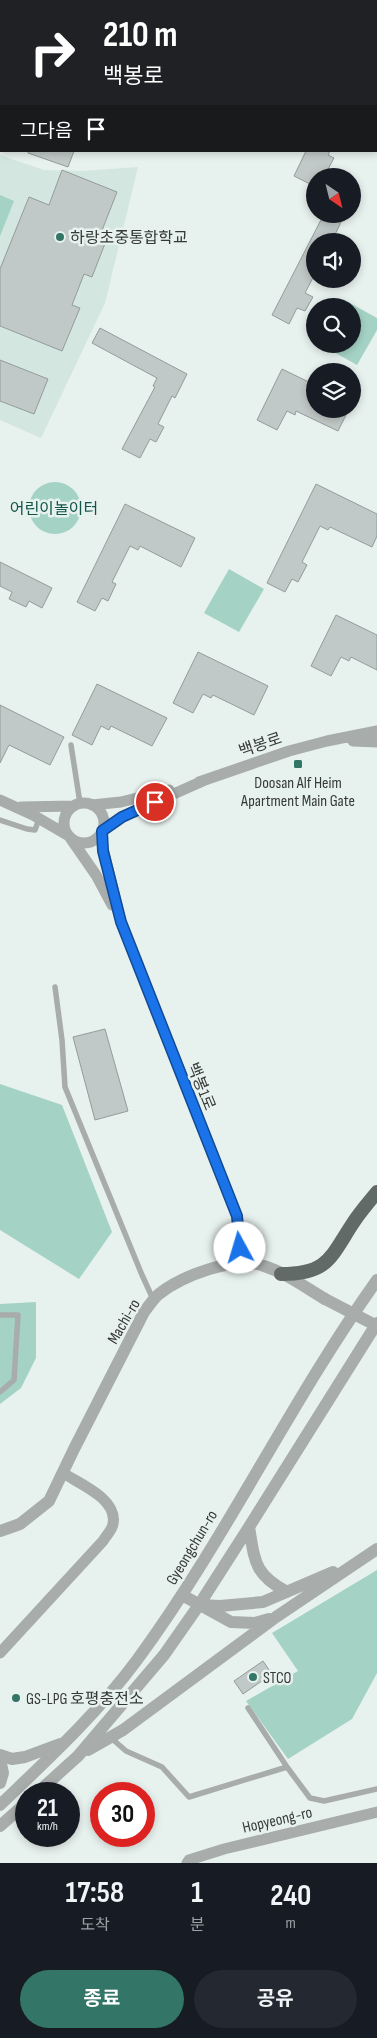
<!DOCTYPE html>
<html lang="ko">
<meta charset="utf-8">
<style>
body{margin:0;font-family:"Sofia Sans Condensed","Noto Sans KR",sans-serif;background:#242831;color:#f1f3f6;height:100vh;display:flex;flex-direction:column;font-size:19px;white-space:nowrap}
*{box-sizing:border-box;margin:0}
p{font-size:16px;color:#9ea1a6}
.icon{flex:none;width:28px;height:28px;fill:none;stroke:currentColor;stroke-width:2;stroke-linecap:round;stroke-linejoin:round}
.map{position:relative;height:1863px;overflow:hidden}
.drawer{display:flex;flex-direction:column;background:#171b24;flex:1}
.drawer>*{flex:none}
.top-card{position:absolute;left:0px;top:0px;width:378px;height:152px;box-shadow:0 2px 8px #0003;background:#202124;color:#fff;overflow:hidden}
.needle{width:32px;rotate:145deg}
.controls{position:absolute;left:306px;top:168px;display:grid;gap:10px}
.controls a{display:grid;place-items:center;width:55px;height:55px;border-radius:50%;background:#171b24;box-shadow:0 2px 8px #0003;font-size:25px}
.speed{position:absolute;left:15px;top:1782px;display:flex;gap:10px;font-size:25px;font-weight:700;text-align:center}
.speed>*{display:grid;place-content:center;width:65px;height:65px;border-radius:50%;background:#171b24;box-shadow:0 2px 8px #0003;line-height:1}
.speed small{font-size:12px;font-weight:400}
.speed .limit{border:8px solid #d22;background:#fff;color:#111}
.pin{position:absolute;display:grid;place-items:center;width:42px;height:42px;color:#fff;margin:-21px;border:2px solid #fff;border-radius:50%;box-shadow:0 1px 5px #0007}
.me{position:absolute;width:55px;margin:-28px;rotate:354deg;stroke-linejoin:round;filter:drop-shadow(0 0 4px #0008)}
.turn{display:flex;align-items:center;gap:18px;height:105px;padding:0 20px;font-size:22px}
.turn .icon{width:65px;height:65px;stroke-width:2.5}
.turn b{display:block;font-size:35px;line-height:42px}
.then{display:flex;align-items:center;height:48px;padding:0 20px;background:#0003;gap:10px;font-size:19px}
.eta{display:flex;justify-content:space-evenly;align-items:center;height:85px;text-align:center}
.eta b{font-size:30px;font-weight:700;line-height:35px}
.action{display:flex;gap:10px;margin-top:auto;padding:10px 20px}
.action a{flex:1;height:58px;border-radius:30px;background:#337566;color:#fff;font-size:20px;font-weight:700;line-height:58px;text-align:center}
.action a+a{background:#242831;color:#f1f3f6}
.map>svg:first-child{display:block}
</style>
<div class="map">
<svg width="377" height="1863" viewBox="0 0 377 1863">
<rect width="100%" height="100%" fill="#e7f1ee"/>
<path fill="#d3e6e0" d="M 0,155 L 44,170 L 82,171 L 138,167 L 105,303 L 41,438 L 0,420 Z"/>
<path fill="#a4d3c5" d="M 0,0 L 332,0 L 1,1 L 1,58 Z
M 0,195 L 14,201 L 0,236 Z
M 348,302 L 377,318 L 377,330 L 357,365 L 323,346 L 324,344 L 352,344 L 352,306 L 345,306 Z
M29 508a26 26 0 1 1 52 0a26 26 0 1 1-52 0Z
M 229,569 L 264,589 L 239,632 L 204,613 Z
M 0,1084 L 62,1105 L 112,1232 L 79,1279 L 0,1230 Z
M 36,1302 L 36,1358 L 21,1388 L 0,1404 L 0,1304 Z
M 377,1570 L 377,1673 L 352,1719 L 288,1759 L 246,1701 L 298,1671 L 272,1633 Z"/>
<path fill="#c0c9c7" stroke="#939c99" d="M 28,151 L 74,151 L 68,167 L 28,153 Z
M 306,151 L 330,151 L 328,155 L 334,158 L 325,175 L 319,172 L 312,185 L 294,176 Z
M 62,170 L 117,192 L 99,238 L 106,241 L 92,277 L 84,274 L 72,305 L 80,308 L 62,351 L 0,326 L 0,269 L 29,197 L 49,205 Z
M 324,214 L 329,214 L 342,220 L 332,241 L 315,241 L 315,274 L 305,293 L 313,297 L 305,311 L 297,308 L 289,324 L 272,315 Z
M 100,328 L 187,374 L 175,398 L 172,396 L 158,424 L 164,427 L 156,442 L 150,439 L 140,458 L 122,449 L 155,387 L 153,386 L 157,378 L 92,343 Z
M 0,360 L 48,379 L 34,414 L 0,401 Z
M 282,369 L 315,385 L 315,409 L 349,409 L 338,431 L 296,411 L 295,415 L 287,411 L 277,430 L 257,420 Z
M 316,484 L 377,514 L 377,536 L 372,547 L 330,527 L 328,530 L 320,526 L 302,562 L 307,565 L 298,582 L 292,579 L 285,592 L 267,583 Z
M 125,504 L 195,538 L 181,567 L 140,546 L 138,550 L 130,546 L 112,582 L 116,584 L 108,601 L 102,598 L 95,611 L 77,602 Z
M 0,562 L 52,588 L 42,608 L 29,601 L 26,607 L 9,599 L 12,592 L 0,586 Z
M 336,615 L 377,635 L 377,670 L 351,657 L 349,661 L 341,657 L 331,676 L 311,666 Z
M 198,652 L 268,686 L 254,715 L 213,695 L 211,698 L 203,694 L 193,713 L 173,703 Z
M 97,684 L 167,718 L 152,746 L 111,726 L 109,730 L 101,726 L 92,745 L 72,735 Z
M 0,705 L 64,737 L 50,765 L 9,745 L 0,763 Z
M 105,1029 L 128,1111 L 95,1120 L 73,1037 Z
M 263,1661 L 272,1674 L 243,1694 L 234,1681 Z"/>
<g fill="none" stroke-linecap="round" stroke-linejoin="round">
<path stroke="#a8acaa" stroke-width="5.5" d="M 71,745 L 80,803
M 0,820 L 27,829 L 35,830 L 39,819
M 55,987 L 62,1040 L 65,1087 L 142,1275 L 153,1299
M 0,1315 L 18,1315 L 14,1380 L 0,1392
M 110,1737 L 126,1751 L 162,1767 L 189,1797 L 287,1767 L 248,1708
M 287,1767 L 310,1798 L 324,1801 L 377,1789"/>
<path stroke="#a8acaa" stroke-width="11" d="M 353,741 L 377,742
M 205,780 L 122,817 L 102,831 L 102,844 L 121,922 L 237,1216 L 242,1264
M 199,782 L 289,751 L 327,741 L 377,731
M 0,800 L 33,815 L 69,836 L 96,875 L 112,905
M64 823a20 20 0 1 1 40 0a20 20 0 1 1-40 0Z
M 92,805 L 121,802 L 169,790
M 21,807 L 74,806
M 0,1653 L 103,1541 C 106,1536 112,1530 113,1524 C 118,1499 80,1484 63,1473
M 187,1863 L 189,1860 L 224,1849 L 377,1812"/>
<path stroke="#a8acaa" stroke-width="12" d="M 249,1527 C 255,1562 254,1574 287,1592
M 0,1531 L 20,1524 L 49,1501 L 74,1449 L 144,1312 C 149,1306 153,1299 159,1294 C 182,1276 235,1255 264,1266 C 286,1273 305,1287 325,1299
M 182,1595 L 231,1622 L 255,1623 L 269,1619
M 199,1605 L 220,1606 L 263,1602 L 333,1572
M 88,1750 L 123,1730 L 276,1617 L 377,1549
M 0,1755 L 12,1759 L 25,1757 L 60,1744
M 0,1759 L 3,1773 L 0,1783
M 36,1794 L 78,1756 L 164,1655 L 199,1605 L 249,1527 L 377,1323
M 0,1805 C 48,1759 97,1714 137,1660 C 226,1539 290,1402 377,1280
M 0,1826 L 26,1803"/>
<path stroke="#626a68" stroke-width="14" d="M 281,1274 C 328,1274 330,1258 353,1223 C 360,1212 369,1202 377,1192"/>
<path stroke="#a8acaa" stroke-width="12" d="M 325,1299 L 377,1326"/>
</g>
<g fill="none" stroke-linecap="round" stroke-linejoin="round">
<g stroke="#114b97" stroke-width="12">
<path id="route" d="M 155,802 L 122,817 L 102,831 L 103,851 L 121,922 L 237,1216 L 240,1248"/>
</g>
<use href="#route" stroke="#1a73e8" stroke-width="9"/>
</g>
<g fill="#337566" stroke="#e7f1ee" stroke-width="2">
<circle cx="60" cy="237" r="5"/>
<rect x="293" y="759" width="10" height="10" rx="2.5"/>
<circle cx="253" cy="1677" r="5"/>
<circle cx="16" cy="1698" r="5"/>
</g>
<g text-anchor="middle" stroke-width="5" stroke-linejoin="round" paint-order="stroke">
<g font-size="16" fill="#353938" stroke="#e7f1ee" text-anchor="start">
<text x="70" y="243">하랑초중통합학교</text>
<text x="298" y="788" text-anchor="middle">Doosan Alf Heim<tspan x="298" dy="18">Apartment Main Gate</tspan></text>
<text x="263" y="1683">STCO</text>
<text x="26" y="1704">GS-LPG 호평충전소</text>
</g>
<g font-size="16" fill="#125547" stroke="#e7f1ee">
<text x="54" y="514">어린이놀이터</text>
</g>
<g font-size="16" fill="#353938" stroke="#e7f1ee">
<text transform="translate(260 744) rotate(-19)" y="6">백봉로</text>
<text transform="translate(202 1086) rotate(68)" y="6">백봉1로</text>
<text transform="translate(123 1321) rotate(-60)" y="6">Machi-ro</text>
<text transform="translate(191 1547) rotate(-59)" y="6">Gyeongchun-ro</text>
<text transform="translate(277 1819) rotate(-13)" y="6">Hopyeong-ro</text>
</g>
</g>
</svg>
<div class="controls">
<a><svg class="needle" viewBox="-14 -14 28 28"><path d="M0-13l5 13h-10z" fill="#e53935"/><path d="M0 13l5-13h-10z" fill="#9ea1a6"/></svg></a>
<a><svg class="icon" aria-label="sound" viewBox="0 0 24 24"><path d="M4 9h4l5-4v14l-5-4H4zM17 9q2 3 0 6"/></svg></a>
<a><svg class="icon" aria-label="search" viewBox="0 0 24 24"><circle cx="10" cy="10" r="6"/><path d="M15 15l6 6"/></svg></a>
<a><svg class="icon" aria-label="layers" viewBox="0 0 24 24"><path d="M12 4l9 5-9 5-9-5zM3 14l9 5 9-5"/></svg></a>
</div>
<div class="speed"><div>21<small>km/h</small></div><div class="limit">30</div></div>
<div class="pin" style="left:155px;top:802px;background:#d93025"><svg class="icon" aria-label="arrive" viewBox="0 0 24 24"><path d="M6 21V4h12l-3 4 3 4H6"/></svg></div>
<svg class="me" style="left:240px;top:1248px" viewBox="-20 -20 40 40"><circle r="19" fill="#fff"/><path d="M0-13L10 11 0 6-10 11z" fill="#1a73e8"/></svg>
<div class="top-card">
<div class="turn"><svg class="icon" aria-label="right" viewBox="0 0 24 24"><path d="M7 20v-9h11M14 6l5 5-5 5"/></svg><div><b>210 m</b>백봉로</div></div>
<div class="then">그다음<svg class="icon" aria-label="arrive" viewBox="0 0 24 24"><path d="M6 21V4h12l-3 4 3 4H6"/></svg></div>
</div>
</div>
<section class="drawer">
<div class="eta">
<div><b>17:58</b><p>도착</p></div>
<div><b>1</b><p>분</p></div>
<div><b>240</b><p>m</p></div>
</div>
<div class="action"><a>종료</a><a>공유</a></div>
</section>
